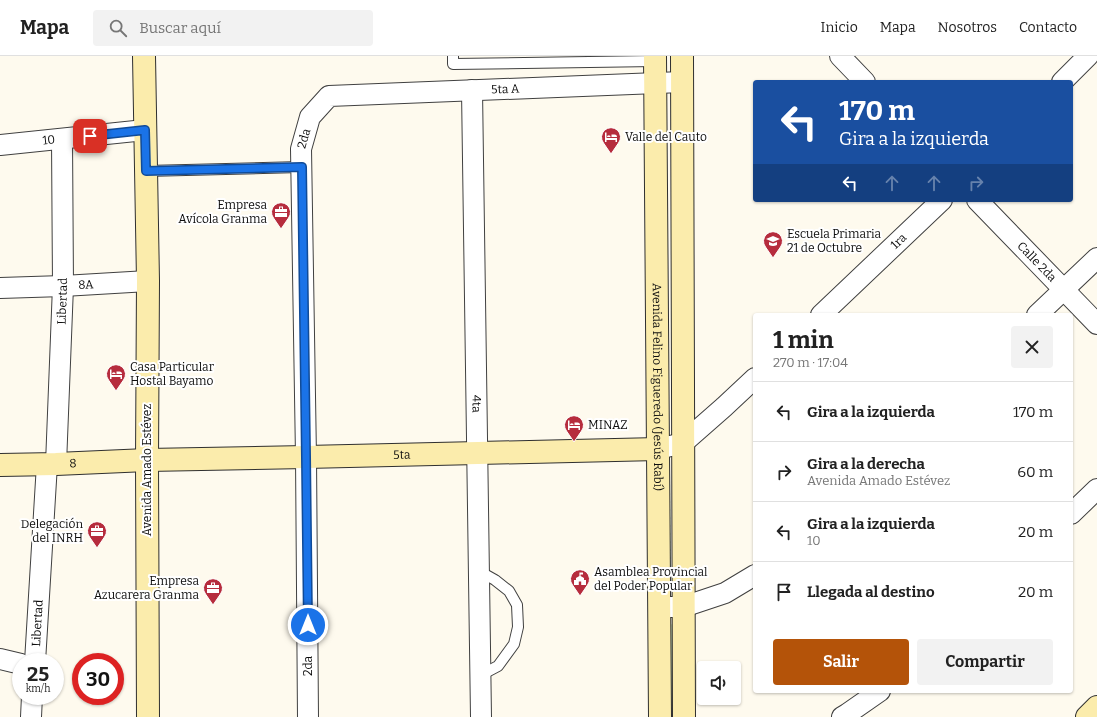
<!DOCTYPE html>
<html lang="es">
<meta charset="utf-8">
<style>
body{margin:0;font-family:Bitter,serif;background:#f2f2f2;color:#222;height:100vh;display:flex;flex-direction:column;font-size:15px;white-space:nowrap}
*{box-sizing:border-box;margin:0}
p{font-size:13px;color:#767676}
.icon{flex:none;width:22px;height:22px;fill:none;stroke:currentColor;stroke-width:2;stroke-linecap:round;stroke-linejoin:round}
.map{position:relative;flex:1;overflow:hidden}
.details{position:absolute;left:753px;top:257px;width:320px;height:380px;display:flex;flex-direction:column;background:#fff;border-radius:4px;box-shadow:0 1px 3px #0004}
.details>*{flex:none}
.top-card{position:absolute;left:753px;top:24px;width:320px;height:122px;border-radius:4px;box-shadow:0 1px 3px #0004;background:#1a4fa0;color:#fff;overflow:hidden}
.fabs{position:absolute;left:697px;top:605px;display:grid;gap:8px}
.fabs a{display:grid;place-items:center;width:44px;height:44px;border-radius:4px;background:#fff;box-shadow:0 1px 3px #0004;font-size:20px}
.speed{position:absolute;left:12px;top:597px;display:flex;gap:8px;font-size:20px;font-weight:700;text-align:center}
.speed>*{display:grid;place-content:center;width:52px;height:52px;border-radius:50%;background:#fff;box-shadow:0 1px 3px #0004;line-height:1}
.speed small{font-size:10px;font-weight:400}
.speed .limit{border:6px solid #d22;background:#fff;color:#111}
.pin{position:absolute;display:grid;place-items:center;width:34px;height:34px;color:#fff;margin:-17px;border-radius:8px;box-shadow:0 2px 6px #0006}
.me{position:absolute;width:44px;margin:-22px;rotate:0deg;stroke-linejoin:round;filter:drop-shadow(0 0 3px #0008)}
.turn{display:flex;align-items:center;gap:14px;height:84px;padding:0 20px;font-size:18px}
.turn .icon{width:52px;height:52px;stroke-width:2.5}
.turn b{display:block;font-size:28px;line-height:34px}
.lanes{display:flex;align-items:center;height:38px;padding:0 20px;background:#0003;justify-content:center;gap:20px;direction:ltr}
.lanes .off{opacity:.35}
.round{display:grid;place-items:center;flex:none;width:42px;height:42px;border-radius:4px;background:#f2f2f2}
.headline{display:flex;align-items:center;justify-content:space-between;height:68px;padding:0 20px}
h1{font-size:24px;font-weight:700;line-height:30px}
.cta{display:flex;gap:8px;margin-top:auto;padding:8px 20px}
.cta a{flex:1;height:46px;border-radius:4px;background:#b45309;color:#fff;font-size:16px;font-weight:700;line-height:46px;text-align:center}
.cta a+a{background:#f2f2f2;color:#222}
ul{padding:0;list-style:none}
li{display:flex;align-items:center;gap:12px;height:60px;padding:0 20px;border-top:1px solid #e0e0e0}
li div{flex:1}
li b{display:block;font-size:15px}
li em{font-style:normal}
header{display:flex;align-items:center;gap:24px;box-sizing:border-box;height:56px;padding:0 20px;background:#fff;border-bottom:1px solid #e0e0e0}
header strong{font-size:19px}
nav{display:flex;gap:22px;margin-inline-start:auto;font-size:14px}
.search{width:280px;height:36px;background:#f2f2f2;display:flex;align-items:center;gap:10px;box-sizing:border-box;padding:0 14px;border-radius:4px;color:#767676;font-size:15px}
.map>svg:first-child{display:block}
</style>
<header>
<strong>Mapa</strong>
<div class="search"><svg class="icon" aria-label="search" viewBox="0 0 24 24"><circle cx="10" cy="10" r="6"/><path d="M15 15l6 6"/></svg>Buscar aquí</div>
<nav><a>Inicio</a><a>Mapa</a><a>Nosotros</a><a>Contacto</a></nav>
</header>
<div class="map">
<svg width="1097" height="661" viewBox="0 0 1097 661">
<defs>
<pattern id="grass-dots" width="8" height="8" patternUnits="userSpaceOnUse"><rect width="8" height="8" fill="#d4e7b9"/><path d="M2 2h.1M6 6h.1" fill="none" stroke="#b5c59e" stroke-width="1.8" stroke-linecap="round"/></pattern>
</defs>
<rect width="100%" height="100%" fill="#fefaee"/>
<path fill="url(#grass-dots)" d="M 665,415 L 670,415 L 671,533 L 667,533 Z
M 673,568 L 672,661 L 668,661 L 668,569 Z"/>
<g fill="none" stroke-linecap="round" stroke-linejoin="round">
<g stroke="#404040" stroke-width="12">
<path id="lane" d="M 453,0 L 453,8 L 655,5
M 146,115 L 301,111
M 479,515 L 495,524 L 509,535 L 517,549 L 518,571 L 514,588 L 498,610 L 481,619"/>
</g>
<g stroke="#404040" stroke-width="22">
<g id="street">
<path d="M 840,0 L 865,26"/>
<path d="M 1062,26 L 1088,0"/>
<path id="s1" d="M 472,34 L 481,661"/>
<path id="s2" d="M 0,89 L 145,74"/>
<path id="s3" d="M 977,144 L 1097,268"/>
<path id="s4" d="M 0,232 L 63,230 L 148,225"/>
<path id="s5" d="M 821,259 L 942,144"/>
<path d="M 1037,259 L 1097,202"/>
<path d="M 658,393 L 683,387 L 724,351 L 755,322"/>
<path id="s6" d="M 56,408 L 63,230 L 62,83"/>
<path d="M 1071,458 L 1097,433"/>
<path d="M 659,551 L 683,551 L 725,537 L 755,519"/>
<path d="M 0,603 L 21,608"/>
<path id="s7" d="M 35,606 L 47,408"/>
<path d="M 31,661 L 32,640"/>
<path id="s8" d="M 308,661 L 306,401 L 301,93 L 310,61 L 329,40 L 682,26"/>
<path d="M 842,661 L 847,658 L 880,635"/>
</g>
</g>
<g stroke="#2f2f2f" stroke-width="24">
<g id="secondary">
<path d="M 144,0 L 148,225 L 147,404 L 148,661"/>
<path id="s9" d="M 655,0 L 660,661"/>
<path d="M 682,0 L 684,661"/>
<path id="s10" d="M 0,409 L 56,408 L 147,404 L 306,401 L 658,393"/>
<path d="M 1087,661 L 1097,651"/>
</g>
</g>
<use href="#lane" stroke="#fff" stroke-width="10"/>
<use href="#street" stroke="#fff" stroke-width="20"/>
<use href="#secondary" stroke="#fbecac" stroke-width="22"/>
</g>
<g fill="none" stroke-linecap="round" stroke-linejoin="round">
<g stroke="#114b97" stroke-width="10">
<path id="route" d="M 90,80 L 145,74 L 146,115 L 302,111 L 306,401 L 308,569"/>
</g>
<use href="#route" stroke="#1a73e8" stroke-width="7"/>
</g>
<defs>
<g id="hotel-pin" transform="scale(1)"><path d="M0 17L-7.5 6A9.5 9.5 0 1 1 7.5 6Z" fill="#b62c3d" stroke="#fff"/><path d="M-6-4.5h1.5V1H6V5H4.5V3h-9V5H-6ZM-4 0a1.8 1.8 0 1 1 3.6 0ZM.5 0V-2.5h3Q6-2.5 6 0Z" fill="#fff"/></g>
<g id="office-pin" transform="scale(1)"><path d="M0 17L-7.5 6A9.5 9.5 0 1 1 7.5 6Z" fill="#b62c3d" stroke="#fff"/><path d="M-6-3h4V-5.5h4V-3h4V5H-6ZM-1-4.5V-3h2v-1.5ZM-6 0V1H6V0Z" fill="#fff"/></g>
<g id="school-pin" transform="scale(1)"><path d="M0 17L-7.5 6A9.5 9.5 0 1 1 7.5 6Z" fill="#b62c3d" stroke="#fff"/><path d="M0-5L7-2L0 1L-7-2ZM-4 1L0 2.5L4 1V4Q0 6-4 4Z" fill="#fff"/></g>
<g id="civic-pin" transform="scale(1)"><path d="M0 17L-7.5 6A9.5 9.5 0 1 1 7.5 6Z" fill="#b62c3d" stroke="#fff"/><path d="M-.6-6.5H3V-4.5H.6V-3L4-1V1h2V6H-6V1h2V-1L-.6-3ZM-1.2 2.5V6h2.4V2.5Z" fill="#fff"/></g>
</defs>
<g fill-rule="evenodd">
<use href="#hotel-pin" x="611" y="81"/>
<use href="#office-pin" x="281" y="156"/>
<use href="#school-pin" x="773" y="185"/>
<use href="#hotel-pin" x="116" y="318"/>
<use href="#hotel-pin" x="574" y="369"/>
<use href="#office-pin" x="97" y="475"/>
<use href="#civic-pin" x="580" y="523"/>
<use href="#office-pin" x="213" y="532"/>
</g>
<g text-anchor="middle" stroke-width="4" stroke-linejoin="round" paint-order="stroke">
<g font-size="12" fill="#0d0d0d" stroke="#fff">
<text dy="4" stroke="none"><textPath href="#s8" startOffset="806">5ta A</textPath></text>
<text dy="4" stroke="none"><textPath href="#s8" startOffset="579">2da</textPath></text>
<text dy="4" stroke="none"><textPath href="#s2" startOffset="49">10</textPath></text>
<text dy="4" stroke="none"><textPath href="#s5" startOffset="107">1ra</textPath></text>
<text dy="4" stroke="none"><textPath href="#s3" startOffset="86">Calle 2da</textPath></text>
<text dy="4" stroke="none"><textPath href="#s4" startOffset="86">8A</textPath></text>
<text dy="4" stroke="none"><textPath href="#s6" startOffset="163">Libertad</textPath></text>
<text dy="4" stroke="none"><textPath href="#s9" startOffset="331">Avenida Felino Figueredo (Jesús Rabí)</textPath></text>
<text dy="4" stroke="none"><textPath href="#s1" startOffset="314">4ta</textPath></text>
<text dy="4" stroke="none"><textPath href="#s10" startOffset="402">5ta</textPath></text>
<text dy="4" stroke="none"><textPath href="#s10" startOffset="73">8</textPath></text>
<text transform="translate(147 414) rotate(-90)" y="4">Avenida Amado Estévez</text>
<text dy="4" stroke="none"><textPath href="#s7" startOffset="39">Libertad</textPath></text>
<text transform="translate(308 610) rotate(-90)" y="4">2da</text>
</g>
<g font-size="12" fill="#0d0d0d" stroke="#fff" text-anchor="start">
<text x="625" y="85">Valle del Cauto</text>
<text x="267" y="153" text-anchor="end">Empresa<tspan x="267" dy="14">Avícola Granma</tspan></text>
<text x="787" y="182">Escuela Primaria<tspan x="787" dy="14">21 de Octubre</tspan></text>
<text x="130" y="315">Casa Particular<tspan x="130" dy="14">Hostal Bayamo</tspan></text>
<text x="588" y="373">MINAZ</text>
<text x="83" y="472" text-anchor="end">Delegación<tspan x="83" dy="14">del INRH</tspan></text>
<text x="594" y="520">Asamblea Provincial<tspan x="594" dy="14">del Poder Popular</tspan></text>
<text x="199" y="529" text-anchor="end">Empresa<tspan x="199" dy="14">Azucarera Granma</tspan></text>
</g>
</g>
</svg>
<div class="fabs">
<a><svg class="icon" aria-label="sound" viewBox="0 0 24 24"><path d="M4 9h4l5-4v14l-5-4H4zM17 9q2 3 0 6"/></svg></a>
</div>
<div class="speed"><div>25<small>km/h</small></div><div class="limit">30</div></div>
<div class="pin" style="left:90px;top:80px;background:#d93025"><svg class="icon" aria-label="arrive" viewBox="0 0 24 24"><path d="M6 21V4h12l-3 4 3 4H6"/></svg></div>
<svg class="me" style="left:308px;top:569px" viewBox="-20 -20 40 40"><circle r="17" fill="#1a73e8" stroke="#fff" stroke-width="3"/><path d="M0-11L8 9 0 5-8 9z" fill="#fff"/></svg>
<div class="top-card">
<div class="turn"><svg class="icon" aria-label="left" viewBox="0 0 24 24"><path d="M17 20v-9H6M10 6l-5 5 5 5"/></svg><div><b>170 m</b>Gira a la izquierda</div></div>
<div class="lanes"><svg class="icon" aria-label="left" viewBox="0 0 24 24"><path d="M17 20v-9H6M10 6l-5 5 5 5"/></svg><svg class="icon off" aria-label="ahead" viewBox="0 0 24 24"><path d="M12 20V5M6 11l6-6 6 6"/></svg><svg class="icon off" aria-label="ahead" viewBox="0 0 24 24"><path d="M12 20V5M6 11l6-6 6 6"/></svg><svg class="icon off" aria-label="right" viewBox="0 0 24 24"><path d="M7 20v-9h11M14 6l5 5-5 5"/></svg></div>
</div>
<section class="details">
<div class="headline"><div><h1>1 min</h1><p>270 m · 17:04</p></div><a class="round"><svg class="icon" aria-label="close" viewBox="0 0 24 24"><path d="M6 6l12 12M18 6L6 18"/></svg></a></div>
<ul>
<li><svg class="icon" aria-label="left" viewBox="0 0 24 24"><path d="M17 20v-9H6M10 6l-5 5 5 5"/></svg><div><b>Gira a la izquierda</b></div><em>170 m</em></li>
<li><svg class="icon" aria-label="right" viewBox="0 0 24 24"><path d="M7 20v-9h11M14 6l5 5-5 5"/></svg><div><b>Gira a la derecha</b><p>Avenida Amado Estévez</p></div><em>60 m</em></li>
<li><svg class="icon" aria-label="left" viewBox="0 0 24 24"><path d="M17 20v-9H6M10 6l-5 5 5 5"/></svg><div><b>Gira a la izquierda</b><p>10</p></div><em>20 m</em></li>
<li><svg class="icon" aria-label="arrive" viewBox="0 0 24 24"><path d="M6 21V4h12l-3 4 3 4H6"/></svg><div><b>Llegada al destino</b></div><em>20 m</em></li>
</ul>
<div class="cta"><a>Salir</a><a>Compartir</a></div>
</section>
</div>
